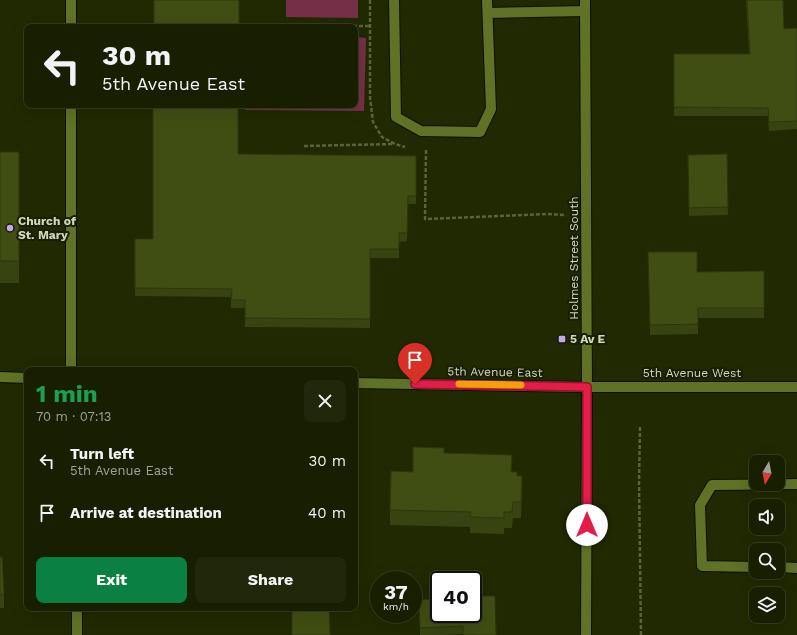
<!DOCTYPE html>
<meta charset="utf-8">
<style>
body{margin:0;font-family:"Work Sans",sans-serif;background:#21270b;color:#f1f3f6;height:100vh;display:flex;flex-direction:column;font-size:15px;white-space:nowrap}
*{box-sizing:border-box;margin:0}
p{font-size:13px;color:#9fa299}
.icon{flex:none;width:22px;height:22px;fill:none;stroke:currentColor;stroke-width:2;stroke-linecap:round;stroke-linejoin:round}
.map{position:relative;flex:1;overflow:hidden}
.panel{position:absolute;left:24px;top:367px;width:334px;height:244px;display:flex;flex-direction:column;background:#181f01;border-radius:8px;box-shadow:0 4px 16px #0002,0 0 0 1px #363d23}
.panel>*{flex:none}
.guide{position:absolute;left:24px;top:24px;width:334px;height:84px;border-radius:8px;box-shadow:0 4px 16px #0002,0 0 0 1px #363d23;background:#181f01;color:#f1f3f6;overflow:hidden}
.needle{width:26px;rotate:190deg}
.buttons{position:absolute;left:749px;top:455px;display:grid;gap:8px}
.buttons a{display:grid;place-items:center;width:36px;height:36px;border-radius:8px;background:#181f01;box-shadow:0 4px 16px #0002,0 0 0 1px #363d23;font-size:20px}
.speed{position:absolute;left:370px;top:571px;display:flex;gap:8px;font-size:20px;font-weight:700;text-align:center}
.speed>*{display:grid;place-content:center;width:52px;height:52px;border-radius:50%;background:#181f01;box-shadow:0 4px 16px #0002,0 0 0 1px #363d23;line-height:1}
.speed small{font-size:10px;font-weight:400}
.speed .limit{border:2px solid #111;border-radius:6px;background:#fff;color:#111}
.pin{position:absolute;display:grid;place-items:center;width:34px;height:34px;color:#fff;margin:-41px -17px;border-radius:50% 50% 50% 0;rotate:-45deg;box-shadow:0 0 4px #0007}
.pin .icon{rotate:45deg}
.me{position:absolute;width:44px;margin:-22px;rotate:0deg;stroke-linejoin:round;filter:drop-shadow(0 0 3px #0008)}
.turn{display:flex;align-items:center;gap:14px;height:84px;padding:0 12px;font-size:18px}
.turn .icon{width:52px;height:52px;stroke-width:2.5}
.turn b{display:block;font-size:28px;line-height:34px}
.round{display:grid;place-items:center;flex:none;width:42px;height:42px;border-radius:8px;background:#21270b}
.head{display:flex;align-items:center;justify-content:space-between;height:68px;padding:0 12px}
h1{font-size:24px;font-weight:700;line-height:30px;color:#1e9e55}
.primary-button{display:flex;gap:8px;margin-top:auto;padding:8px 12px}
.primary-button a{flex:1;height:46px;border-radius:8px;background:#0b8043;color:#fff;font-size:16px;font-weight:700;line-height:46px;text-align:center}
.primary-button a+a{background:#21270b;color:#f1f3f6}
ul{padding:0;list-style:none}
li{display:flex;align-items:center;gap:12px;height:52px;padding:0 12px}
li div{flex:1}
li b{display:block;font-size:15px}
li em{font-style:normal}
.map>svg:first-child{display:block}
</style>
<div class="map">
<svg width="797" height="635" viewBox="0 0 797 635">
<rect width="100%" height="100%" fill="#202901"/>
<path fill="#753047" d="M 286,0 L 358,0 L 358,18 L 286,17 Z
M 355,37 L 366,38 L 364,111 L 245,110 L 245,105 L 355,105 Z"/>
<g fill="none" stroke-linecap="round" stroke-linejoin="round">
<g stroke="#0b1000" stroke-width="12">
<path id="service" d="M 394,0 L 396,117 L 421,131 L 480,132 L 491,109 L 487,0
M 488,13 L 585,11
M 756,567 L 702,566 L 700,505 L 712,485 L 797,484
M 778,567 L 797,568"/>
</g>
<g stroke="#0b1000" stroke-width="12">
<path id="minor" d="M 71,0 L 71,27
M 71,370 L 71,105
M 0,377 L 27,378
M 355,383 L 587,387 L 585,0
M 77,608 L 77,635"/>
</g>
<g stroke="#0b1000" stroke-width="12">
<path id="tertiary" d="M 586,635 L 587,387 L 797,387"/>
</g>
<path stroke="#59633c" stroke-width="2.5" stroke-dasharray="4 2" stroke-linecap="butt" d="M 370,0 L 370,97 L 373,122 L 382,137 L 395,144 L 405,147
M 245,26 L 370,26
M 304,146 L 393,144
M 426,150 L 425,219 L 546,214 L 566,215
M 640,427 L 639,482 L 641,635"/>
<use href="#service" stroke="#5f7226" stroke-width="10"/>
<use href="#minor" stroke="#5f7226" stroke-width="10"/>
<use href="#tertiary" stroke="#5f7226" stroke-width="10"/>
</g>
<path fill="#374311" d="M 746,0 L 783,0 L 784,29 L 797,28 L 797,129 L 769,131 L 768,116 L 674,116 L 674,54 L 749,54 Z
M 0,152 L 19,152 L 19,283 L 0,283 Z
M 238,154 L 416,156 L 416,204 L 408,204 L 407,241 L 399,242 L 399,258 L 370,258 L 370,328 L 245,327 L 245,308 L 231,308 L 231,297 L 135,296 L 135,239 L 153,239 Z
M 727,154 L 728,215 L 689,216 L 688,155 Z
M 648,252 L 697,272 L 764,271 L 764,318 L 698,318 L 698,334 L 650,335 Z
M 444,453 L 512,472 L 517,476 L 522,492 L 521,518 L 513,518 L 512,528 L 504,528 L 504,534 L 470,533 L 470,527 L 390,525 L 390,510 Z
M 0,557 L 4,594 L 4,608 L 0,608 Z
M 419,600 L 473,614 L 463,634 L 441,635 L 420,635 Z"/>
<path fill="#2d370e" d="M 522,476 L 522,492 L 521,518 L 521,502 Z"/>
<path fill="#404e14" stroke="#2d370e" d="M 154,0 L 239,0 L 239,27 L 154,27 Z
M 747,0 L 783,0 L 784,29 L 797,28 L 797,121 L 769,122 L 768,108 L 674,107 L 674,54 L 750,54 Z
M 153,105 L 238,105 L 238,154 L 416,156 L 416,196 L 408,196 L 407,233 L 399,233 L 399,249 L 370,249 L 370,319 L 245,318 L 245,300 L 231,300 L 232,289 L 135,288 L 135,239 L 153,239 Z
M 0,152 L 19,152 L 19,261 L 0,261 Z
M 727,154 L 728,207 L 689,208 L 688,155 Z
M 648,252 L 697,252 L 697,272 L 764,271 L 764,308 L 698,308 L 698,324 L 650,325 Z
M 413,447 L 444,448 L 444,453 L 512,455 L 511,472 L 517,472 L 517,476 L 522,476 L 521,502 L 513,502 L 512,512 L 504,512 L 504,518 L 470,517 L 471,512 L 390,510 L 391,471 L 413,472 Z
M 0,557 L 2,557 L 4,594 L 0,595 Z
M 473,596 L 495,596 L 496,635 L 463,635 L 463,626 L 420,628 L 419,600 L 439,599 L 439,614 L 473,614 Z
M 292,608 L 329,608 L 330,635 L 292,635 Z"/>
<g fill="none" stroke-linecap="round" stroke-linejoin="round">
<g stroke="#92132f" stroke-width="10">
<path id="route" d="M 415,384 L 587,387 L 587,525"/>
</g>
<use href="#route" stroke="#e11d48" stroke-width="7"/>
<path stroke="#f59e0b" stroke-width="7" d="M 459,384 L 521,385"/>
</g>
<g fill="#c4a7f1" stroke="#181e07" stroke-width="1.5">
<circle cx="10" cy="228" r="4"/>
<rect x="558" y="335" width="8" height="8" rx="2"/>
</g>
<g text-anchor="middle" stroke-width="4" stroke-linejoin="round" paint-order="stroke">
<g font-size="12" font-weight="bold" fill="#cfdbb5" stroke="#181e07" text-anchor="start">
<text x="18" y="225">Church of<tspan x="18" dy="14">St. Mary</tspan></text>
<text x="570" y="343">5 Av E</text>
</g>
<g font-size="12" fill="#cfdbb5" stroke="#181e07">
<text transform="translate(574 258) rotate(-90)" y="4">Holmes Street South</text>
<text transform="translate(495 372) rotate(1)" y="4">5th Avenue East</text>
<text x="692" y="377">5th Avenue West</text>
</g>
</g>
</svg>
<div class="buttons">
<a><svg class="needle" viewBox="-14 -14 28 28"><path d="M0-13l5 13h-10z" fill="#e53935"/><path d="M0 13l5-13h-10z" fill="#9fa299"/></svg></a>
<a><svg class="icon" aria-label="sound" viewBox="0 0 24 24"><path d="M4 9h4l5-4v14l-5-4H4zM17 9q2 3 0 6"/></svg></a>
<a><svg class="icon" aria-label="search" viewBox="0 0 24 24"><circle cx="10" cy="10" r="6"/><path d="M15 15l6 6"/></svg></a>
<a><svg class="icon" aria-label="layers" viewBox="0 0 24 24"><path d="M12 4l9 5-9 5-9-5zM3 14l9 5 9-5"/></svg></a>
</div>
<div class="speed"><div>37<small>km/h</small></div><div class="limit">40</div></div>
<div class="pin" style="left:415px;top:384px;background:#d93025"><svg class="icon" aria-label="arrive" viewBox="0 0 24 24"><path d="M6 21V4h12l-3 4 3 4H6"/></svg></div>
<svg class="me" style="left:587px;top:525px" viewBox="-20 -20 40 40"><circle r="19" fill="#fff"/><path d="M0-13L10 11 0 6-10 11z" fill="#e11d48"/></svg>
<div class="guide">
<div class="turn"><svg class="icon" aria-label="left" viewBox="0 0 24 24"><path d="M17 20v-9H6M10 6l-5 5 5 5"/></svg><div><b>30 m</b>5th Avenue East</div></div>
</div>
<section class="panel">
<div class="head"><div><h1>1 min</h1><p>70 m · 07:13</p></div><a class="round"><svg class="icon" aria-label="close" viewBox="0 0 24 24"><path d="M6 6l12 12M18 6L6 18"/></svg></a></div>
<ul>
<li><svg class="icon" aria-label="left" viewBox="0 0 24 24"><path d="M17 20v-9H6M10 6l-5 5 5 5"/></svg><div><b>Turn left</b><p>5th Avenue East</p></div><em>30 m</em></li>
<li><svg class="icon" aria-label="arrive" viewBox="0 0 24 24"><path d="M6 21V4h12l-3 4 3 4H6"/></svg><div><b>Arrive at destination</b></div><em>40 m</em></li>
</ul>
<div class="primary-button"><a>Exit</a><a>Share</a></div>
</section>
</div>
